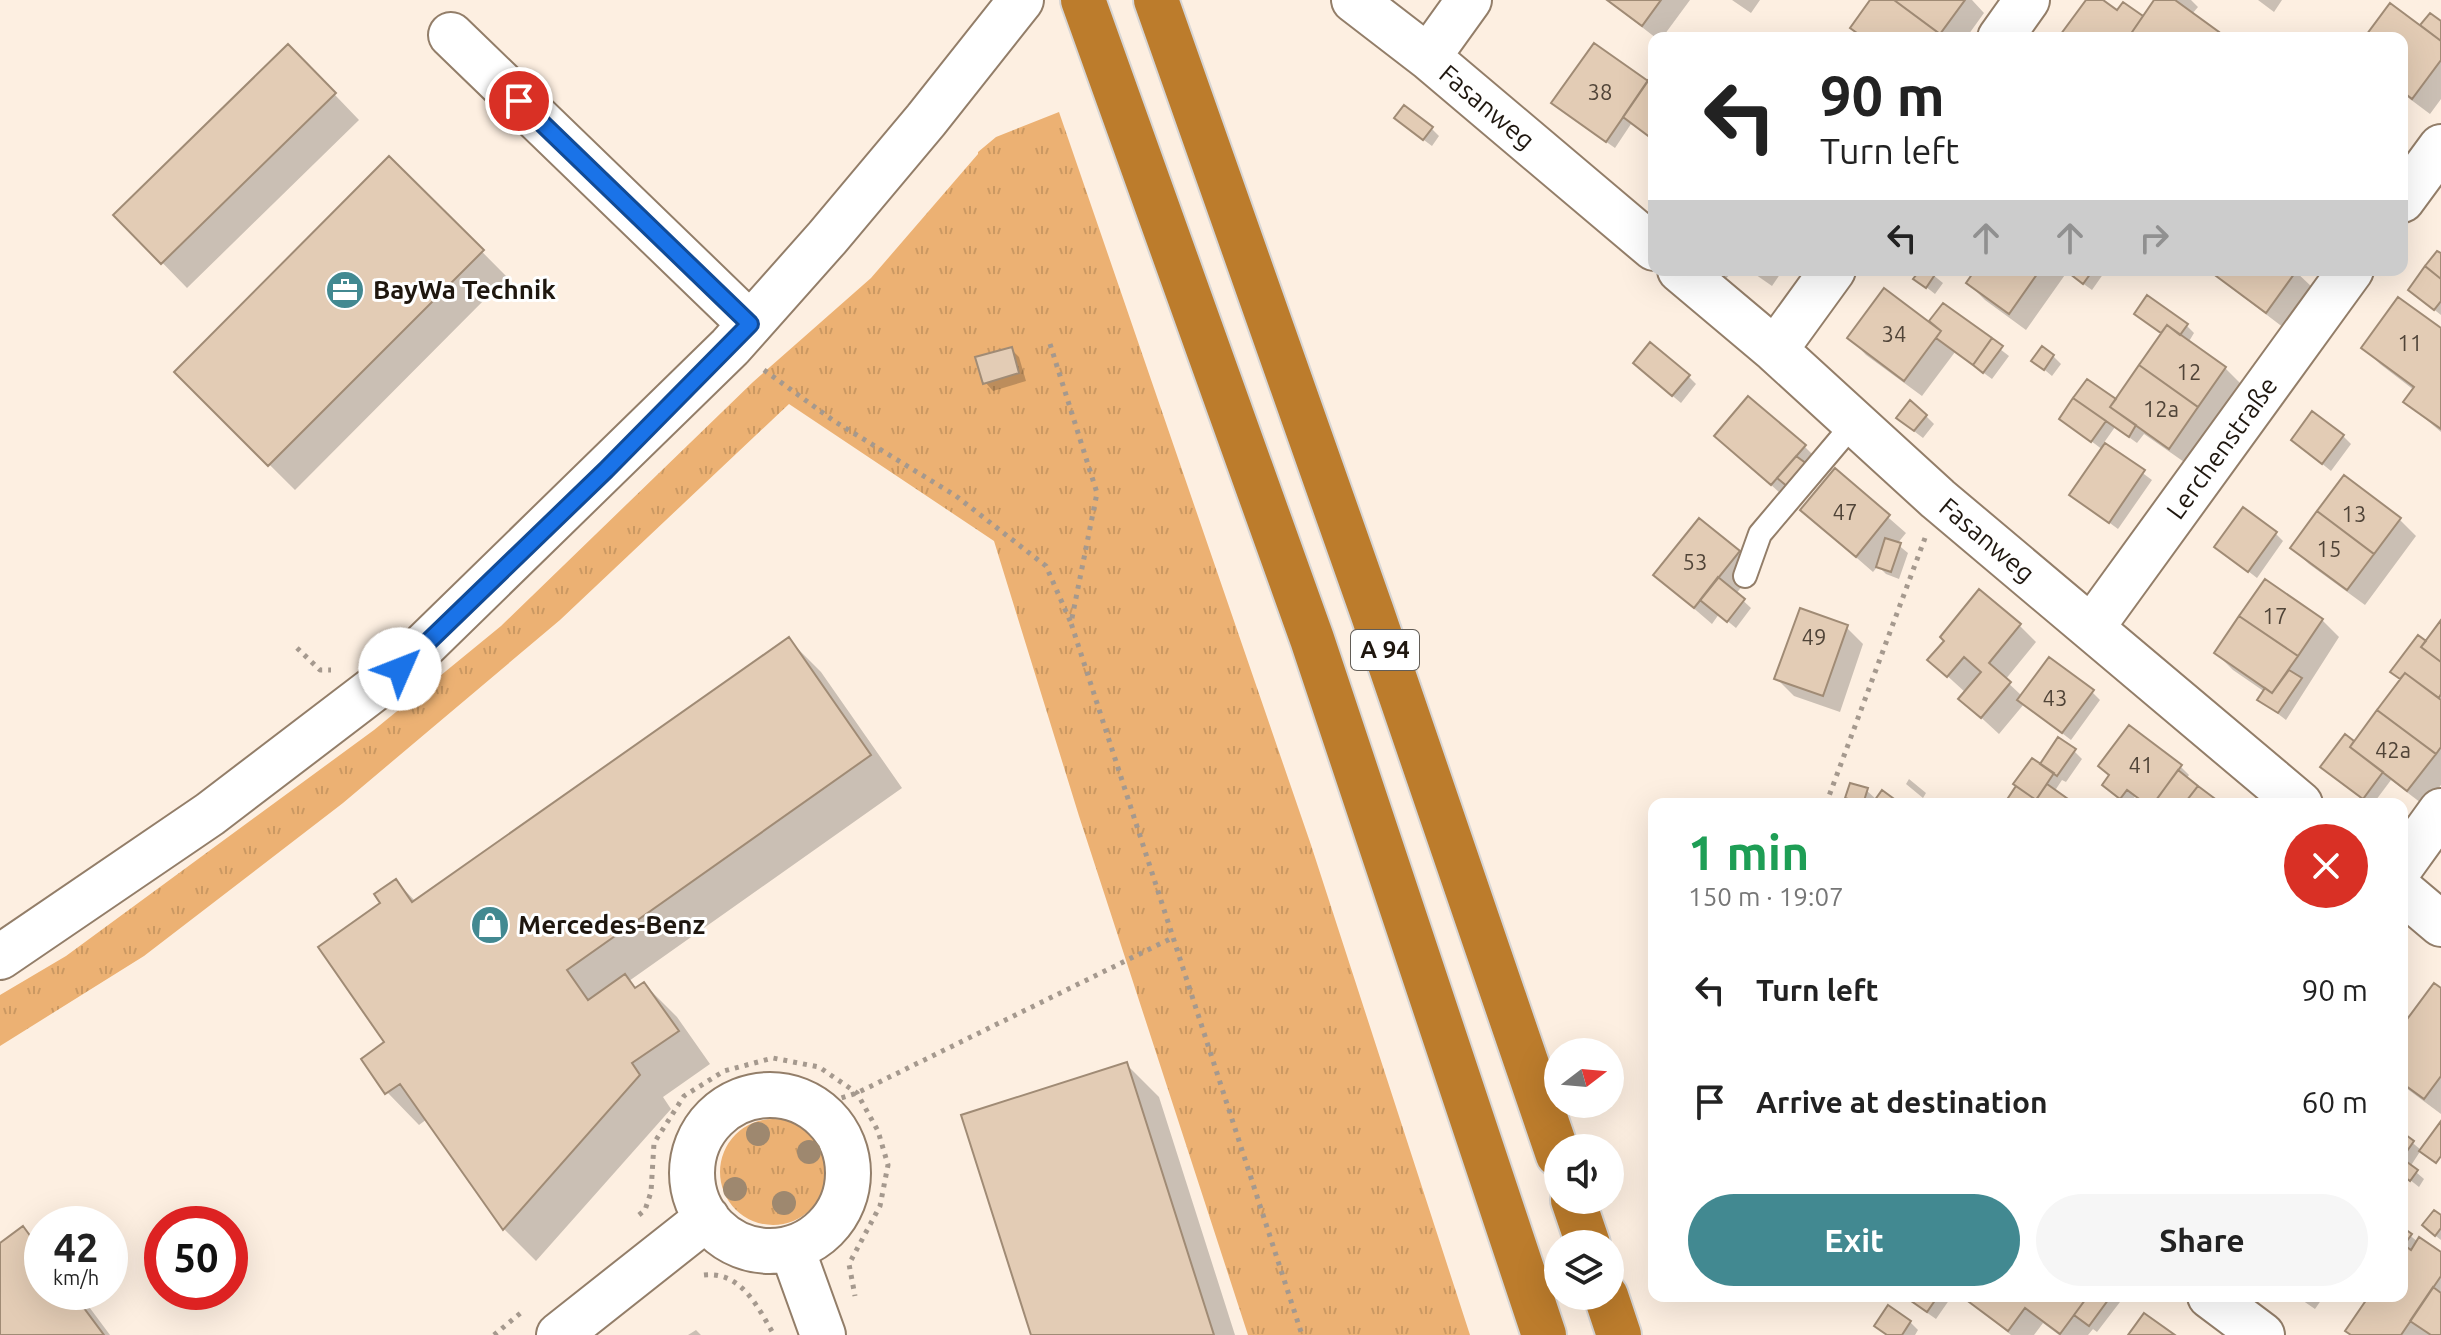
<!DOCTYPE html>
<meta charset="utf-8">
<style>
body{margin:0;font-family:Ubuntu,sans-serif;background:#f6f6f6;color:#222;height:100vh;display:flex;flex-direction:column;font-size:30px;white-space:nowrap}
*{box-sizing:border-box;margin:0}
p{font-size:26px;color:#767676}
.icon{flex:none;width:44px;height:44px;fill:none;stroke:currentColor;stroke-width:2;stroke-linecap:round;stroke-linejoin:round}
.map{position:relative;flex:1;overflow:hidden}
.panel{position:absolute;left:1648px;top:798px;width:760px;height:504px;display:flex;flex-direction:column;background:#fff;border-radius:16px;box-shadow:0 8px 32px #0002}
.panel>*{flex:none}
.banner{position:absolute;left:1648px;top:32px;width:760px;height:244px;border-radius:16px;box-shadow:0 8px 32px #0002;background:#fff;color:#222;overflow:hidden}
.needle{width:52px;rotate:74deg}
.controls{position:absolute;left:1544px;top:1038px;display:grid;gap:16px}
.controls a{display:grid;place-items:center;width:80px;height:80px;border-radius:50%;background:#fff;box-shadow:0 8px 32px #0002;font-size:40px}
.speed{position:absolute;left:24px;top:1206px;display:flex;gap:16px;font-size:40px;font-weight:700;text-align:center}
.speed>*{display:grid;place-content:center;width:104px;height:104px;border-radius:50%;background:#fff;box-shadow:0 8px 32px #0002;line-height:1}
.speed small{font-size:20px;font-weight:400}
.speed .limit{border:12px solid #d22;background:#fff;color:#111}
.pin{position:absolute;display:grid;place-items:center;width:68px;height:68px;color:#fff;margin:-34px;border:4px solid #fff;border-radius:50%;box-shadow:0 2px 8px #0007}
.me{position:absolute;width:88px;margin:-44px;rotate:46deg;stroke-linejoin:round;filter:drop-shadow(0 0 6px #0008)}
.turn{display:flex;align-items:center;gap:28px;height:168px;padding:0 40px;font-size:36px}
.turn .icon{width:104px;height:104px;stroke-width:2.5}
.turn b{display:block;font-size:56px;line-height:68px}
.lanes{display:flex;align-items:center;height:76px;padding:0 40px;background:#0003;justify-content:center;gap:40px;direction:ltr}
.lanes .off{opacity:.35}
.round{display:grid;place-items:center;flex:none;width:84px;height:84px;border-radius:42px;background:#f6f6f6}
.overview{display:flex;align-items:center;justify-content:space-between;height:136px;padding:0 40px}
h1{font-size:48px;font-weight:700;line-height:60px;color:#1e9e55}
.primary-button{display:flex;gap:16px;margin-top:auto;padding:16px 40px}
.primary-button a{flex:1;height:92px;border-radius:48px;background:#428991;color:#fff;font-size:32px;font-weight:700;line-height:92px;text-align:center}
.primary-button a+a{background:#f6f6f6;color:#222}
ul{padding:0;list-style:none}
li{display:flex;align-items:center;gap:24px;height:112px;padding:0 40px}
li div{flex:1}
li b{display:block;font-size:30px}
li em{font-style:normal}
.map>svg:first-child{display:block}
</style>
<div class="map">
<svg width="2441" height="1335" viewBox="0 0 2441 1335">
<defs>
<pattern id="grass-tufts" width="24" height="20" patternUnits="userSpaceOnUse" patternTransform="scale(2)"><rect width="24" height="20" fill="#ecb173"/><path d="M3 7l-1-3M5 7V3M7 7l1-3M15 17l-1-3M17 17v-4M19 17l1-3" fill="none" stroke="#ca9862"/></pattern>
</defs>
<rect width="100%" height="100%" fill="#fdefe1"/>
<path fill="url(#grass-tufts)" d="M 1059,112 L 1311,845 L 1470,1335 L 1248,1335 L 1079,816 L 994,541 L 789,404 L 560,620 L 343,803 L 144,956 L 0,1046 L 0,995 L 66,956 L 374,730 L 501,626 L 753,382 L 871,278 L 978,154 L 978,152 L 996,137 Z
M720 1172a53 53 0 1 1 106 0a53 53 0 1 1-106 0Z"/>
<path fill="#0003" d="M 1607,0 L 1690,0 L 1662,38 L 1656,38 Z
M 1732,0 L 1760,0 L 1751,13 Z
M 1872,0 L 1972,0 L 1984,13 L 1966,38 L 1863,38 L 1852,28 Z
M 2089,0 L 2099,0 L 2117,13 L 2123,4 L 2143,19 L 2156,0 L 2191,0 L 2198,7 L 2192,14 L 2222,38 L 2061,38 Z
M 2258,0 L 2282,0 L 2274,12 Z
M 2441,23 L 2441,99 L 2430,114 L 2402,93 L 2402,38 L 2367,38 L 2428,34 Z
M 313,72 L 359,120 L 187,288 L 116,215 Z
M 1654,80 L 1654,140 L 1631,124 L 1615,148 L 1562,111 Z
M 1405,126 L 1432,129 L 1439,136 L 1432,146 Z
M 389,158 L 507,277 L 295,490 L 176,372 Z
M 2441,256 L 2441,315 L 2418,297 Z
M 1711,270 L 1733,270 L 1725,280 Z
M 1749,270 L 1783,270 L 1772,286 Z
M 1922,270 L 1927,270 L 1943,283 L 1935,294 L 1916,279 Z
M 1978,270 L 2106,270 L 2092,290 L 2067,272 L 2026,330 L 1985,300 L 1968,283 Z
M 2208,270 L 2294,270 L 2313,288 L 2284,328 Z
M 1943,305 L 2009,356 L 1992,379 L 1955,352 L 1922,396 L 1866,355 L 1850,338 L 1938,331 Z
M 2145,321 L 2186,325 L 2194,333 L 2188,343 L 2225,368 L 2242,385 L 2187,464 L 2144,434 L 2137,443 L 2115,427 L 2103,444 L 2152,480 L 2118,529 L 2072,495 L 2103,450 L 2062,419 L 2087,381 L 2116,402 L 2163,335 Z
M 2441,331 L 2441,432 L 2406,402 L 2414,390 L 2380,364 L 2363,347 Z
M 1011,349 L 1019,357 L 1026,381 L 993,391 L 985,382 Z
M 2053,356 L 2061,364 L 2052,376 L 2034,361 Z
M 1643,371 L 1688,376 L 1696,384 L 1681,403 Z
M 1926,416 L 1934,424 L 1923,438 L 1906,425 Z
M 1717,436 L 1804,446 L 1821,463 L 1789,501 Z
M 2343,436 L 2351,444 L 2331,471 L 2293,440 Z
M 1835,471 L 1906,533 L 1897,544 L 1908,553 L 1899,579 L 1886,574 L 1878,566 L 1873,572 L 1820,526 Z
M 2399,519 L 2416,536 L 2365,605 L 2309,564 L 2292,548 Z
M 2275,533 L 2283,541 L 2257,578 L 2217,547 Z
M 1738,553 L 1755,569 L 1736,594 L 1751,608 L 1736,628 L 1719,614 L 1712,624 L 1655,575 Z
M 2265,582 L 2322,620 L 2339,637 L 2286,720 L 2260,700 L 2265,692 L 2233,670 L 2216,653 Z
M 2441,624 L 2441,785 L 2425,806 L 2391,780 L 2373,804 L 2369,804 L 2323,767 L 2345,737 L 2354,744 L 2402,681 L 2393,672 L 2426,644 Z
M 2019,625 L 2036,642 L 2005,680 L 2022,696 L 2092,692 L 2100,700 L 2071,740 L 2024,704 L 1999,734 L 1961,699 L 1966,693 L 1930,660 Z
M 1846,627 L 1863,644 L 1840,712 L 1794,696 L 1777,679 Z
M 789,640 L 821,672 L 902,788 L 629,981 L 637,989 L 644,984 L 677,1017 L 710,1064 L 663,1097 L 671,1109 L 536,1261 L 504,1229 L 427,1119 L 419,1125 L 387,1092 L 383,903 L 396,881 L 416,902 Z
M 2129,728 L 2181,767 L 2189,775 L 2186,779 L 2219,804 L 2146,804 L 2136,796 L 2127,804 L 2112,793 L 2111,776 Z
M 2074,751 L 2082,759 L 2066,782 L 2062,780 L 2054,792 L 2070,804 L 2005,804 L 2040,766 Z
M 1909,779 L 1926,793 L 1923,798 L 1906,784 Z
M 1866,790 L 1877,800 L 1898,804 L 1854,804 L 1848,798 Z
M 2441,990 L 2441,1114 L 2402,1085 L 2402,1030 Z
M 1126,1064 L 1159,1097 L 1235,1335 L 1033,1335 Z
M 2402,1134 L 2421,1150 L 2410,1167 L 2424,1179 L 2419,1187 L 2404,1175 L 2402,1178 Z
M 2441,1218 L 2441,1240 L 2432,1233 Z
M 22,1229 L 42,1248 L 42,1292 L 78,1292 L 110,1335 L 0,1335 L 0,1246 Z
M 2402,1229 L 2418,1242 L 2441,1255 L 2441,1335 L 2352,1335 L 2371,1296 L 2402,1296 Z
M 1903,1296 L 1952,1296 L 1936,1319 Z
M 1963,1296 L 2114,1296 L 2120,1302 L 2097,1332 L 2093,1329 L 2088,1335 L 2059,1335 L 2043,1323 L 2034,1335 L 2011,1335 Z
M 2296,1296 L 2324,1296 L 2315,1309 Z
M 1910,1322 L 1918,1330 L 1915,1335 L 1886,1335 L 1876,1326 Z
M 696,1330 L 701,1335 L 688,1335 Z"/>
<path fill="#e3ccb5" stroke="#a08b75" stroke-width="2" d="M 1607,0 L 1661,0 L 1642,26 Z
M 1870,0 L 1894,0 L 1940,34 L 1937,38 L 1864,38 L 1850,28 Z
M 1894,0 L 1965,0 L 1940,34 Z
M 2086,0 L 2103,0 L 2117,10 L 2123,2 L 2143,16 L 2128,38 L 2058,38 Z
M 2154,0 L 2175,0 L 2219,32 L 2214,38 L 2128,38 Z
M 2390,3 L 2441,41 L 2441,60 L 2412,99 L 2402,91 L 2402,38 L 2364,38 Z
M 2430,13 L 2441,21 L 2441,41 L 2420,25 Z
M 1594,43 L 1648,81 L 1606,142 L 1551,103 Z
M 288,44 L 336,93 L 161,264 L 113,215 Z
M 1651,76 L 1654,78 L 1654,134 L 1651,138 L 1623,117 Z
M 1404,105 L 1433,127 L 1423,140 L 1394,118 Z
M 389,156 L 484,250 L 268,466 L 174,372 Z
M 2437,251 L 2441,253 L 2441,279 L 2425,266 Z
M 2425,266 L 2441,279 L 2441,301 L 2434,310 L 2408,290 Z
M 1920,270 L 1931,270 L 1936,273 L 1926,288 L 1913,279 Z
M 1975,270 L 1982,271 L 2040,270 L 2009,314 L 1966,283 Z
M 2065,270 L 2093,270 L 2083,284 Z
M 2208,270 L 2297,270 L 2266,313 Z
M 1884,288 L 1941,331 L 1904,381 L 1847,338 Z
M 2147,295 L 2188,324 L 2180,335 L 2167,325 L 2161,333 L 2134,314 Z
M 2398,297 L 2441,328 L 2441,429 L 2403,402 L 2414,387 L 2361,348 Z
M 1943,303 L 1992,338 L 1973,365 L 1936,338 L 1941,331 L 1929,321 Z
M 2167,325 L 2226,367 L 2198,407 L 2139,365 Z
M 1992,338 L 2003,346 L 1983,373 L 1973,365 Z
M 1650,342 L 1690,375 L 1672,396 L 1633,363 Z
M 2042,346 L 2054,355 L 2044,370 L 2031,361 Z
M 1012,347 L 1019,373 L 983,384 L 975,357 Z
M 2139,365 L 2198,407 L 2169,449 L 2110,407 Z
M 2087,379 L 2116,399 L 2110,407 L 2136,425 L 2129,437 L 2073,398 Z
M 1748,396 L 1806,445 L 1771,485 L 1714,436 Z
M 2073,398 L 2106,421 L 2091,442 L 2059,419 Z
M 1910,400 L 1927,415 L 1914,431 L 1896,418 Z
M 2312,411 L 2344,435 L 2322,464 L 2291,440 Z
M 2105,443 L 2145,470 L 2109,523 L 2069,495 Z
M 1796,456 L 1807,464 L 1788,487 L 1777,478 Z
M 1835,468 L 1890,515 L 1856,557 L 1800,510 Z
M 2344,475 L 2401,518 L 2374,554 L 2317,511 Z
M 2243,507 L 2277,532 L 2248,572 L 2214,547 Z
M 2317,511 L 2374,554 L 2347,590 L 2290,548 Z
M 1699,518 L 1740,551 L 1694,608 L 1653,575 Z
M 1885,538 L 1901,543 L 1891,572 L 1876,567 Z
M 1718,577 L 1745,599 L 1727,622 L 1700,600 Z
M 2265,579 L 2323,619 L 2298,656 L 2239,616 Z
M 1979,589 L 2021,624 L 1989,663 L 2011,682 L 1981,718 L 1958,699 L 1981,672 L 1964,657 L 1947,677 L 1927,660 L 1944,641 L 1940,637 Z
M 1800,608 L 1848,625 L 1823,696 L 1774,679 Z
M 2239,616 L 2298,656 L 2272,693 L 2214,653 Z
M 2441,620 L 2441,662 L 2421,647 Z
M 2418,635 L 2426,641 L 2421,647 L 2441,662 L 2441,694 L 2439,698 L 2405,673 L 2400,679 L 2390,672 Z
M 789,637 L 871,755 L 567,970 L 588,1000 L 625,974 L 635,988 L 644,982 L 679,1031 L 632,1063 L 640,1075 L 503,1230 L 400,1084 L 385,1094 L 361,1059 L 384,1042 L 318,947 L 380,903 L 374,894 L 396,879 L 412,902 Z
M 2049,657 L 2094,690 L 2062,733 L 2017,700 Z
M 2289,670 L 2302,678 L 2278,713 L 2257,700 L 2265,688 L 2272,693 Z
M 2405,673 L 2441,700 L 2441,747 L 2436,754 L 2377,710 Z
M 2377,710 L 2436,754 L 2407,791 L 2350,747 Z
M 2129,725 L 2182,765 L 2153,804 L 2146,804 L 2127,790 L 2120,799 L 2102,785 L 2109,775 L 2098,766 Z
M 2345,734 L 2354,741 L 2350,747 L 2383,772 L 2363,799 L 2320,767 Z
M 2058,737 L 2076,749 L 2057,776 L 2040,764 Z
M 2032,758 L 2054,773 L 2036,800 L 2013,784 Z
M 2178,770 L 2198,786 L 2184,804 L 2164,804 L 2157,799 Z
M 1850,783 L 1868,788 L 1863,804 L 1845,798 Z
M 2047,784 L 2068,799 L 2064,804 L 2033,804 Z
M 2016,786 L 2036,800 L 2033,804 L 2004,804 Z
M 2198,786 L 2222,804 L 2184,804 Z
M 1882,790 L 1901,804 L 1872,804 Z
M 2434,983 L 2441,988 L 2441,1076 L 2424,1099 L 2402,1083 L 2402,1026 Z
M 1127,1062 L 1214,1335 L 1031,1335 L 961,1115 Z
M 2441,1121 L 2441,1156 L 2436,1163 L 2419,1151 Z
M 2402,1132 L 2414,1141 L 2403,1157 L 2402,1156 Z
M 2407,1162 L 2418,1170 L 2410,1181 L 2402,1175 Z
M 2434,1210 L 2441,1215 L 2441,1228 L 2435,1236 L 2422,1225 Z
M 23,1226 L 42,1252 L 42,1292 L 72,1292 L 104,1335 L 0,1335 L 0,1243 Z
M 2402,1227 L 2412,1234 L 2404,1245 L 2411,1250 L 2419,1237 L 2441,1252 L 2441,1276 L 2401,1335 L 2351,1335 L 2345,1331 L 2369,1296 L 2402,1296 Z
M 2433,1287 L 2441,1293 L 2441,1335 L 2431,1335 L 2410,1321 Z
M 1904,1296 L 1938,1296 L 1927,1312 Z
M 1961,1296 L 2088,1296 L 2060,1334 L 2025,1308 L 2008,1331 Z
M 2088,1296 L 2111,1296 L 2089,1326 L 2074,1315 Z
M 1888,1305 L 1911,1321 L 1902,1335 L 1887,1335 L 1874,1326 Z
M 2144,1313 L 2175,1335 L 2128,1335 Z"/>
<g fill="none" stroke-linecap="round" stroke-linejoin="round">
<g stroke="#937e69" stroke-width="26">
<path id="lane" d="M 1745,576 L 1760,534 L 1854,423"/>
</g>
<g stroke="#937e69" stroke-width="48">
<path id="street" d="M 1354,0 L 1428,57 L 1654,248
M 451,35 L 750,324
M 2000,38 L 2027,0
M 1428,57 L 1469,0
M 2402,200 L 2441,147
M 1680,270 L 1775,350 L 1938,499 L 2300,804
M 1775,350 L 1833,270
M 2092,627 L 2351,270
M 2402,865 L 2441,811
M 2402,891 L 2441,924
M692 1173a78 78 0 1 1 156 0a78 78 0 1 1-156 0Z
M 792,1249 L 823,1335
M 2210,1296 L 2262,1335
M 559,1335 L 707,1218"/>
</g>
<g stroke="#937e69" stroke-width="48">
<path id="secondary" d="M 0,957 L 210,814 L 400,669 L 730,347 L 827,238 L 926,120 L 1021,0"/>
</g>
<g stroke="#d7d5d4" stroke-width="48">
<path id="highway" d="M 1083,0 L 1312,639 L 1544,1335
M 1156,0 L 1372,612 L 1558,1155
M 1573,1200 L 1588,1244
M 1606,1296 L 1619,1335"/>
</g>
<path stroke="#a5998e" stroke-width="5" stroke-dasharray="4 6" stroke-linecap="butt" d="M 1050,344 L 1097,493 L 1071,623 L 1302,1335
M 764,370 L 834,421 L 956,496 L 1046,566 L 1071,623
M 297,648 L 320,670 L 331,670
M 1826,804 L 1925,538
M 813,1107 L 857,1093 L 1172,938
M 639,1215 L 645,1210 L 651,1192 L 654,1143 L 684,1096 L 724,1071 L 773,1058 L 819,1067 L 857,1093 L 878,1131 L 888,1165 L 880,1206 L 849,1264 L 855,1296
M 704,1275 C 741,1271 758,1307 774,1335
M 494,1335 L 523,1311"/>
<use href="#lane" stroke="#fff" stroke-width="22"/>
<use href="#street" stroke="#fff" stroke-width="44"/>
<use href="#secondary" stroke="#fff" stroke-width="44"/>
<use href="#highway" stroke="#bc7c2c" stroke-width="44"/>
</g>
<g fill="#9e886f">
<circle cx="758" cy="1134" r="12"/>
<circle cx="809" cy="1152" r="12"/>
<circle cx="735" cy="1189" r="12"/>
<circle cx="784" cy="1203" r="12"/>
</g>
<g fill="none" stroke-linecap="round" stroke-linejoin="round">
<g stroke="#114b97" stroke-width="20">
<path id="route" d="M 400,669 L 606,470 L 750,324 L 519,101"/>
</g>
<use href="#route" stroke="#1a73e8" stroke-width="14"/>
</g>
<defs>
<g id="office-disc" transform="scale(2)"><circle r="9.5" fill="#428991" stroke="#fff"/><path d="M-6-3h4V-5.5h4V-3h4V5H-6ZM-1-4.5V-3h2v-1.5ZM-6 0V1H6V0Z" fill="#fff"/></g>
<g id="shop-disc" transform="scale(2)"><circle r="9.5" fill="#428991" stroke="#fff"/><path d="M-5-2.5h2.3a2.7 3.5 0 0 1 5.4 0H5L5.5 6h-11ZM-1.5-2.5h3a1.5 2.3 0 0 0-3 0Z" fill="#fff"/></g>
</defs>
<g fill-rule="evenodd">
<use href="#office-disc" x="345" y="290"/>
<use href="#shop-disc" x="490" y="925"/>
</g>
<g text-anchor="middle" stroke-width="6" stroke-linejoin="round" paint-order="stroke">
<g font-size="22" fill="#504438">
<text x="1600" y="100">38</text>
<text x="1894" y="342">34</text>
<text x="2410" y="351">11</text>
<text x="2189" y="380">12</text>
<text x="2161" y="417">12a</text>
<text x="1845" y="520">47</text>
<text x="2354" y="522">13</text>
<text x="2329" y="557">15</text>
<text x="1695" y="570">53</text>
<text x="2275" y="624">17</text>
<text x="1814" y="645">49</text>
<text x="2055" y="706">43</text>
<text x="2393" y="758">42a</text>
<text x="2141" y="773">41</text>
</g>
<rect fill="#fff" stroke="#625d57" stroke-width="2" x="1351" y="630" width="68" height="40" rx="6"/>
<g font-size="24" font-weight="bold" fill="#1f170f">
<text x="1385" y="658">A 94</text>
</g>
<g font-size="26" fill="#1f170f" stroke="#fff">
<text transform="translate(1487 107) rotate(40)" y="9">Fasanweg</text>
<text transform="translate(2222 448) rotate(-54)" y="9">Lerchenstraße</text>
<text transform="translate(1987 540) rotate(40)" y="9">Fasanweg</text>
</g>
<g font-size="26" font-weight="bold" fill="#1f170f" stroke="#fff" text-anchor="start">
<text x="373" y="299">BayWa Technik</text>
<text x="518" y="934">Mercedes-Benz</text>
</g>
</g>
</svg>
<div class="controls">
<a><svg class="needle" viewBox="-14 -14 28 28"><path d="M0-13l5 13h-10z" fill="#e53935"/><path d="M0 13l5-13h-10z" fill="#767676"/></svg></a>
<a><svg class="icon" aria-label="sound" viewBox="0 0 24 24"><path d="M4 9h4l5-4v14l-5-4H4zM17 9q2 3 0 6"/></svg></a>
<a><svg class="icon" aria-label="layers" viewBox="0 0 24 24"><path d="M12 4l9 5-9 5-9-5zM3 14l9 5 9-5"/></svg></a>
</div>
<div class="speed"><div>42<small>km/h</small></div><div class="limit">50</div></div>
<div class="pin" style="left:519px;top:101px;background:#d93025"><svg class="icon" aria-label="arrive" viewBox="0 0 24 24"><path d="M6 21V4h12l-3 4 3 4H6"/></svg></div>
<svg class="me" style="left:400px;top:669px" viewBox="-20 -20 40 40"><circle r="19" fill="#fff"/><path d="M0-13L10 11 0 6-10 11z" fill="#1a73e8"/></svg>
<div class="banner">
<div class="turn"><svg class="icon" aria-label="left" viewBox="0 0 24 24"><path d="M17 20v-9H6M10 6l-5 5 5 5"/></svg><div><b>90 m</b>Turn left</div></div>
<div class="lanes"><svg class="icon" aria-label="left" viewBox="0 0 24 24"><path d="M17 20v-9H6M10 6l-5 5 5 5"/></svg><svg class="icon off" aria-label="ahead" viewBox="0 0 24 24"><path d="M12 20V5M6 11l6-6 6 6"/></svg><svg class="icon off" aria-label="ahead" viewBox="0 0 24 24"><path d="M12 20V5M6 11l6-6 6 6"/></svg><svg class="icon off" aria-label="right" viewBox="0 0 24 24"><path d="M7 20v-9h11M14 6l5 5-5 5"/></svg></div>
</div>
<section class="panel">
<div class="overview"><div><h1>1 min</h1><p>150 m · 19:07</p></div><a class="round" style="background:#d93025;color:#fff"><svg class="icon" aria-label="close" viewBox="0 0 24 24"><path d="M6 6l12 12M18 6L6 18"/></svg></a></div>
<ul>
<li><svg class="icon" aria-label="left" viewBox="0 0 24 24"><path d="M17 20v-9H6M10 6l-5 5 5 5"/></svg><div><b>Turn left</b></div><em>90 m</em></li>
<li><svg class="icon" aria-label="arrive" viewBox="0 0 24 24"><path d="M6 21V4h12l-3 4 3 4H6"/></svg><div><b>Arrive at destination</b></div><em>60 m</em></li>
</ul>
<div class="primary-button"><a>Exit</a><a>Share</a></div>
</section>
</div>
